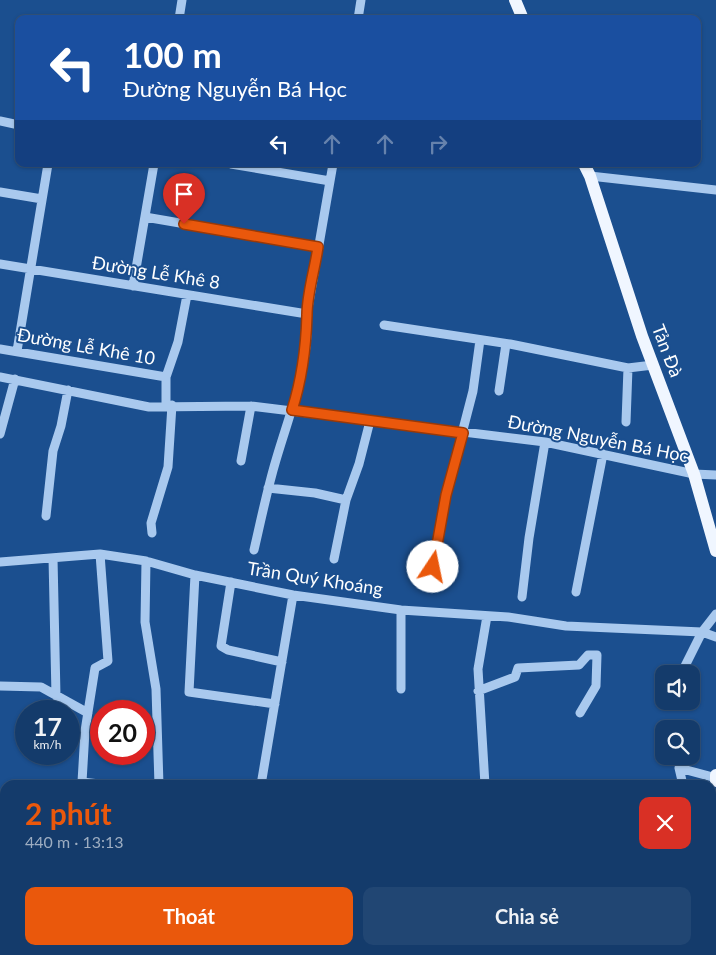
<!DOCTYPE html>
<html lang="vi">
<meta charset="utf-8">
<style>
body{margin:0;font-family:Lato,sans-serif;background:#214673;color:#f1f3f6;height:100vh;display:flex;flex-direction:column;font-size:19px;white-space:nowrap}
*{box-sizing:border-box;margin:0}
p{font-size:16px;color:#9dadc1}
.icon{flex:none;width:28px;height:28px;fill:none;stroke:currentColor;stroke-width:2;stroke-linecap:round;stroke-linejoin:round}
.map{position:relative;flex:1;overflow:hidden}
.panel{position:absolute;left:0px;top:780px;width:716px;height:175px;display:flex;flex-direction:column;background:#143b6b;border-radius:15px 15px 0 0;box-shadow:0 1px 4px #0004,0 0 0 1px #33557e}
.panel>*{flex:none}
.hud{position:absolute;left:15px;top:15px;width:686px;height:152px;border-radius:10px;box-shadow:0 1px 4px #0004,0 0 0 1px #33557e;background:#1a4fa0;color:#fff;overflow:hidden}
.tools{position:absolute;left:655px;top:665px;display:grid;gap:10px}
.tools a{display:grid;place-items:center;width:45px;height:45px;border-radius:10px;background:#143b6b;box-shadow:0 1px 4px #0004,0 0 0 1px #33557e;font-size:25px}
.speed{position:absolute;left:15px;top:700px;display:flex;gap:10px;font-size:25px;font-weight:700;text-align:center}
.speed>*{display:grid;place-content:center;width:65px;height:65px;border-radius:50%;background:#143b6b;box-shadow:0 1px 4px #0004,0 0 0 1px #33557e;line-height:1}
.speed small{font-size:12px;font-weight:400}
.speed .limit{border:8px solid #d22;background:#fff;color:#111}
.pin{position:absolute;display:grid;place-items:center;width:42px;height:42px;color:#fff;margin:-51px -21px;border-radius:50% 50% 50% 0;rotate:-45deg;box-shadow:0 0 5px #0007}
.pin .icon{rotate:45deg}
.me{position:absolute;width:55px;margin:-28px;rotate:11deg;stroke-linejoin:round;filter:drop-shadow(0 0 4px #0008)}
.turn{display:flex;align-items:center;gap:18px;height:105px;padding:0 25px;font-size:22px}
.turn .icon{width:65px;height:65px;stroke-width:2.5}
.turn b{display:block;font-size:35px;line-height:42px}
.lanes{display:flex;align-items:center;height:48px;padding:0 25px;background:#0003;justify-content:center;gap:25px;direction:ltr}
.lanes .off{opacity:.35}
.round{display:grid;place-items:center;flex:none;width:52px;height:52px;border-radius:10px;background:#214673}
.headline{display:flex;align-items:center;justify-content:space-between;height:85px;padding:0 25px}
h1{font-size:30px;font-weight:700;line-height:38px;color:#ea580c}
.action{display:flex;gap:10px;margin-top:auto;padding:10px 25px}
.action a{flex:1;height:58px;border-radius:10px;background:#ea580c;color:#fff;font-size:20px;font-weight:700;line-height:58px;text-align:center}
.action a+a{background:#214673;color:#f1f3f6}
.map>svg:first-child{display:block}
</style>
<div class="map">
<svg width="716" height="955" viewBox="0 0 716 955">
<rect width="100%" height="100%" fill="#1b4f8f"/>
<path fill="#2e69ad" d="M 136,950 L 186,950 L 188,955 L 138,955 Z
M 431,950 L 547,950 L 550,954 L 430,955 Z"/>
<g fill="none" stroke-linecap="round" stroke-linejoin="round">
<path stroke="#a9c9ee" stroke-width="9" d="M 179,19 L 182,0
M 358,19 L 361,0
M 0,121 L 19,125
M 231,164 L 330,181
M 590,176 L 716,190
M 0,192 L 42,199
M 145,217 L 319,247
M 0,264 L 307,314
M 133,286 L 154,164
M 384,325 L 510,344 L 628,368 L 653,365
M 0,349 L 166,377
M 17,351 L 48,164
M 0,377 L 149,407 L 251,406 L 545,442 L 694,474 L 716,475
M 499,391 L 506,344
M 166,405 L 166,377 L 178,342 L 187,295
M 626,422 L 628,368
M 0,434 L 15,379
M 241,461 L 251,406
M 268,488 L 315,493 L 346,500
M 46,516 L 53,451 L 61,426 L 68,390
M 152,533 L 151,523 L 168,467 L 172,405
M 254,550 C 261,520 267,490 276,460 C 290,412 310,365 307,314 L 333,164
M 53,558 L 56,696
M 334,559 L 346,500 L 359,464 L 370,421
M 146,561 L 145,622 L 156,689 L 159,785
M 0,562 L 100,554 L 146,561 L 195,575 L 293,595 L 401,610 L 508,617 L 566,626 L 702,632 L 716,637
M 433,567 L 446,495 L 473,391 L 480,340
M 195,575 L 189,692 L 275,704
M 231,582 L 221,646 L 228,650 L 282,662
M 576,592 L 603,454
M 522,597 L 529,538 L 545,442
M 681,674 L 702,632 L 716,614
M 0,686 L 41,687 L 88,713
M 401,689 L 401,610
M 478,691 L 515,677 L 518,668 L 579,665 L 588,655 L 597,655 L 596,686 L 580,713
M 682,756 L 679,768 L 683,785
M 679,768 L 716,778
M 82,782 L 85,731 L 95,668 L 108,661 L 100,554
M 68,785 L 82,782 L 108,785
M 261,785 L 293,595
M 485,785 L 478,669 L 487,616
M 0,819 L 5,816
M 711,836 L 716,838
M 54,950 L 55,955
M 127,950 L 128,955
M 194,950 L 195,955
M 270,950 L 273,955
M 344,950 L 347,955
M 416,950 L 420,955
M 287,955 L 295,950
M 562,955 L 562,950"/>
<path stroke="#f0f6ff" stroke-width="12" d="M 515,0 L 523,19
M 584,164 L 590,176 L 642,336 L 694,474 L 716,551
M 716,775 L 716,781"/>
</g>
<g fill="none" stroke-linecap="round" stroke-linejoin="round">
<g stroke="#983908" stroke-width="12">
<path id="route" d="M 184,224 L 318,247 C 315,269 307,293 307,315 C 306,348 302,379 292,410 L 463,433 L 446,495 L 433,567"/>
</g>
<use href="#route" stroke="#ea580c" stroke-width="9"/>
</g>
<g text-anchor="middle" stroke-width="4" stroke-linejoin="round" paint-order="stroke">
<g font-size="18" fill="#fff" stroke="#1b4f8f">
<text transform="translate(156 273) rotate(9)" y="6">Đường Lễ Khê 8</text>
<text transform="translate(86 347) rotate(10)" y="6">Đường Lễ Khê 10</text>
<text transform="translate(667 351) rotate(69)" y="6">Tản Đà</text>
<text transform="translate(598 439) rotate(11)" y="6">Đường Nguyễn Bá Học</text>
<text transform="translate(315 579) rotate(9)" y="6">Trần Quý Khoáng</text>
</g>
</g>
</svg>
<div class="tools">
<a><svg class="icon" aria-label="sound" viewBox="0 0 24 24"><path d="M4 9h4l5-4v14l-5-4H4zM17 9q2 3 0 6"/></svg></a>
<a><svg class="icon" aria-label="search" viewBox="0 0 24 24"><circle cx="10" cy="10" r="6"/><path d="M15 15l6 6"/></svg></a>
</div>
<div class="speed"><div>17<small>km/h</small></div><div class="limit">20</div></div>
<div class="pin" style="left:184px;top:224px;background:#d93025"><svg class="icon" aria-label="arrive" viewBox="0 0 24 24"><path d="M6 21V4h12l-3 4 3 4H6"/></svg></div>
<svg class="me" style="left:433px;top:567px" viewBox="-20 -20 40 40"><circle r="19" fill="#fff"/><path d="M0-13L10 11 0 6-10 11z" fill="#ea580c"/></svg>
<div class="hud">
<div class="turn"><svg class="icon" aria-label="left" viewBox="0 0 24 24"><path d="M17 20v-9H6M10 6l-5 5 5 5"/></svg><div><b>100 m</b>Đường Nguyễn Bá Học</div></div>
<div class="lanes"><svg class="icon" aria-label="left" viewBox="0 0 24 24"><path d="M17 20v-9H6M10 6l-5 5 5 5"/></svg><svg class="icon off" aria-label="ahead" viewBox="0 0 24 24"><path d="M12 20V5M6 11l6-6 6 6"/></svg><svg class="icon off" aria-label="ahead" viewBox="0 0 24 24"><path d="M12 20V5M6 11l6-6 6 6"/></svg><svg class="icon off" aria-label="right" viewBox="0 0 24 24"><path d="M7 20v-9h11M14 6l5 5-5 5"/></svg></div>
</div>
<section class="panel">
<div class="headline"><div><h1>2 phút</h1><p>440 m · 13:13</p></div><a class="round" style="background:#d93025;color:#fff"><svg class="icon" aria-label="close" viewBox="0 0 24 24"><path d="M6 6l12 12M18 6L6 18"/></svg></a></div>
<div class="action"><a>Thoát</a><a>Chia sẻ</a></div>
</section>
</div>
